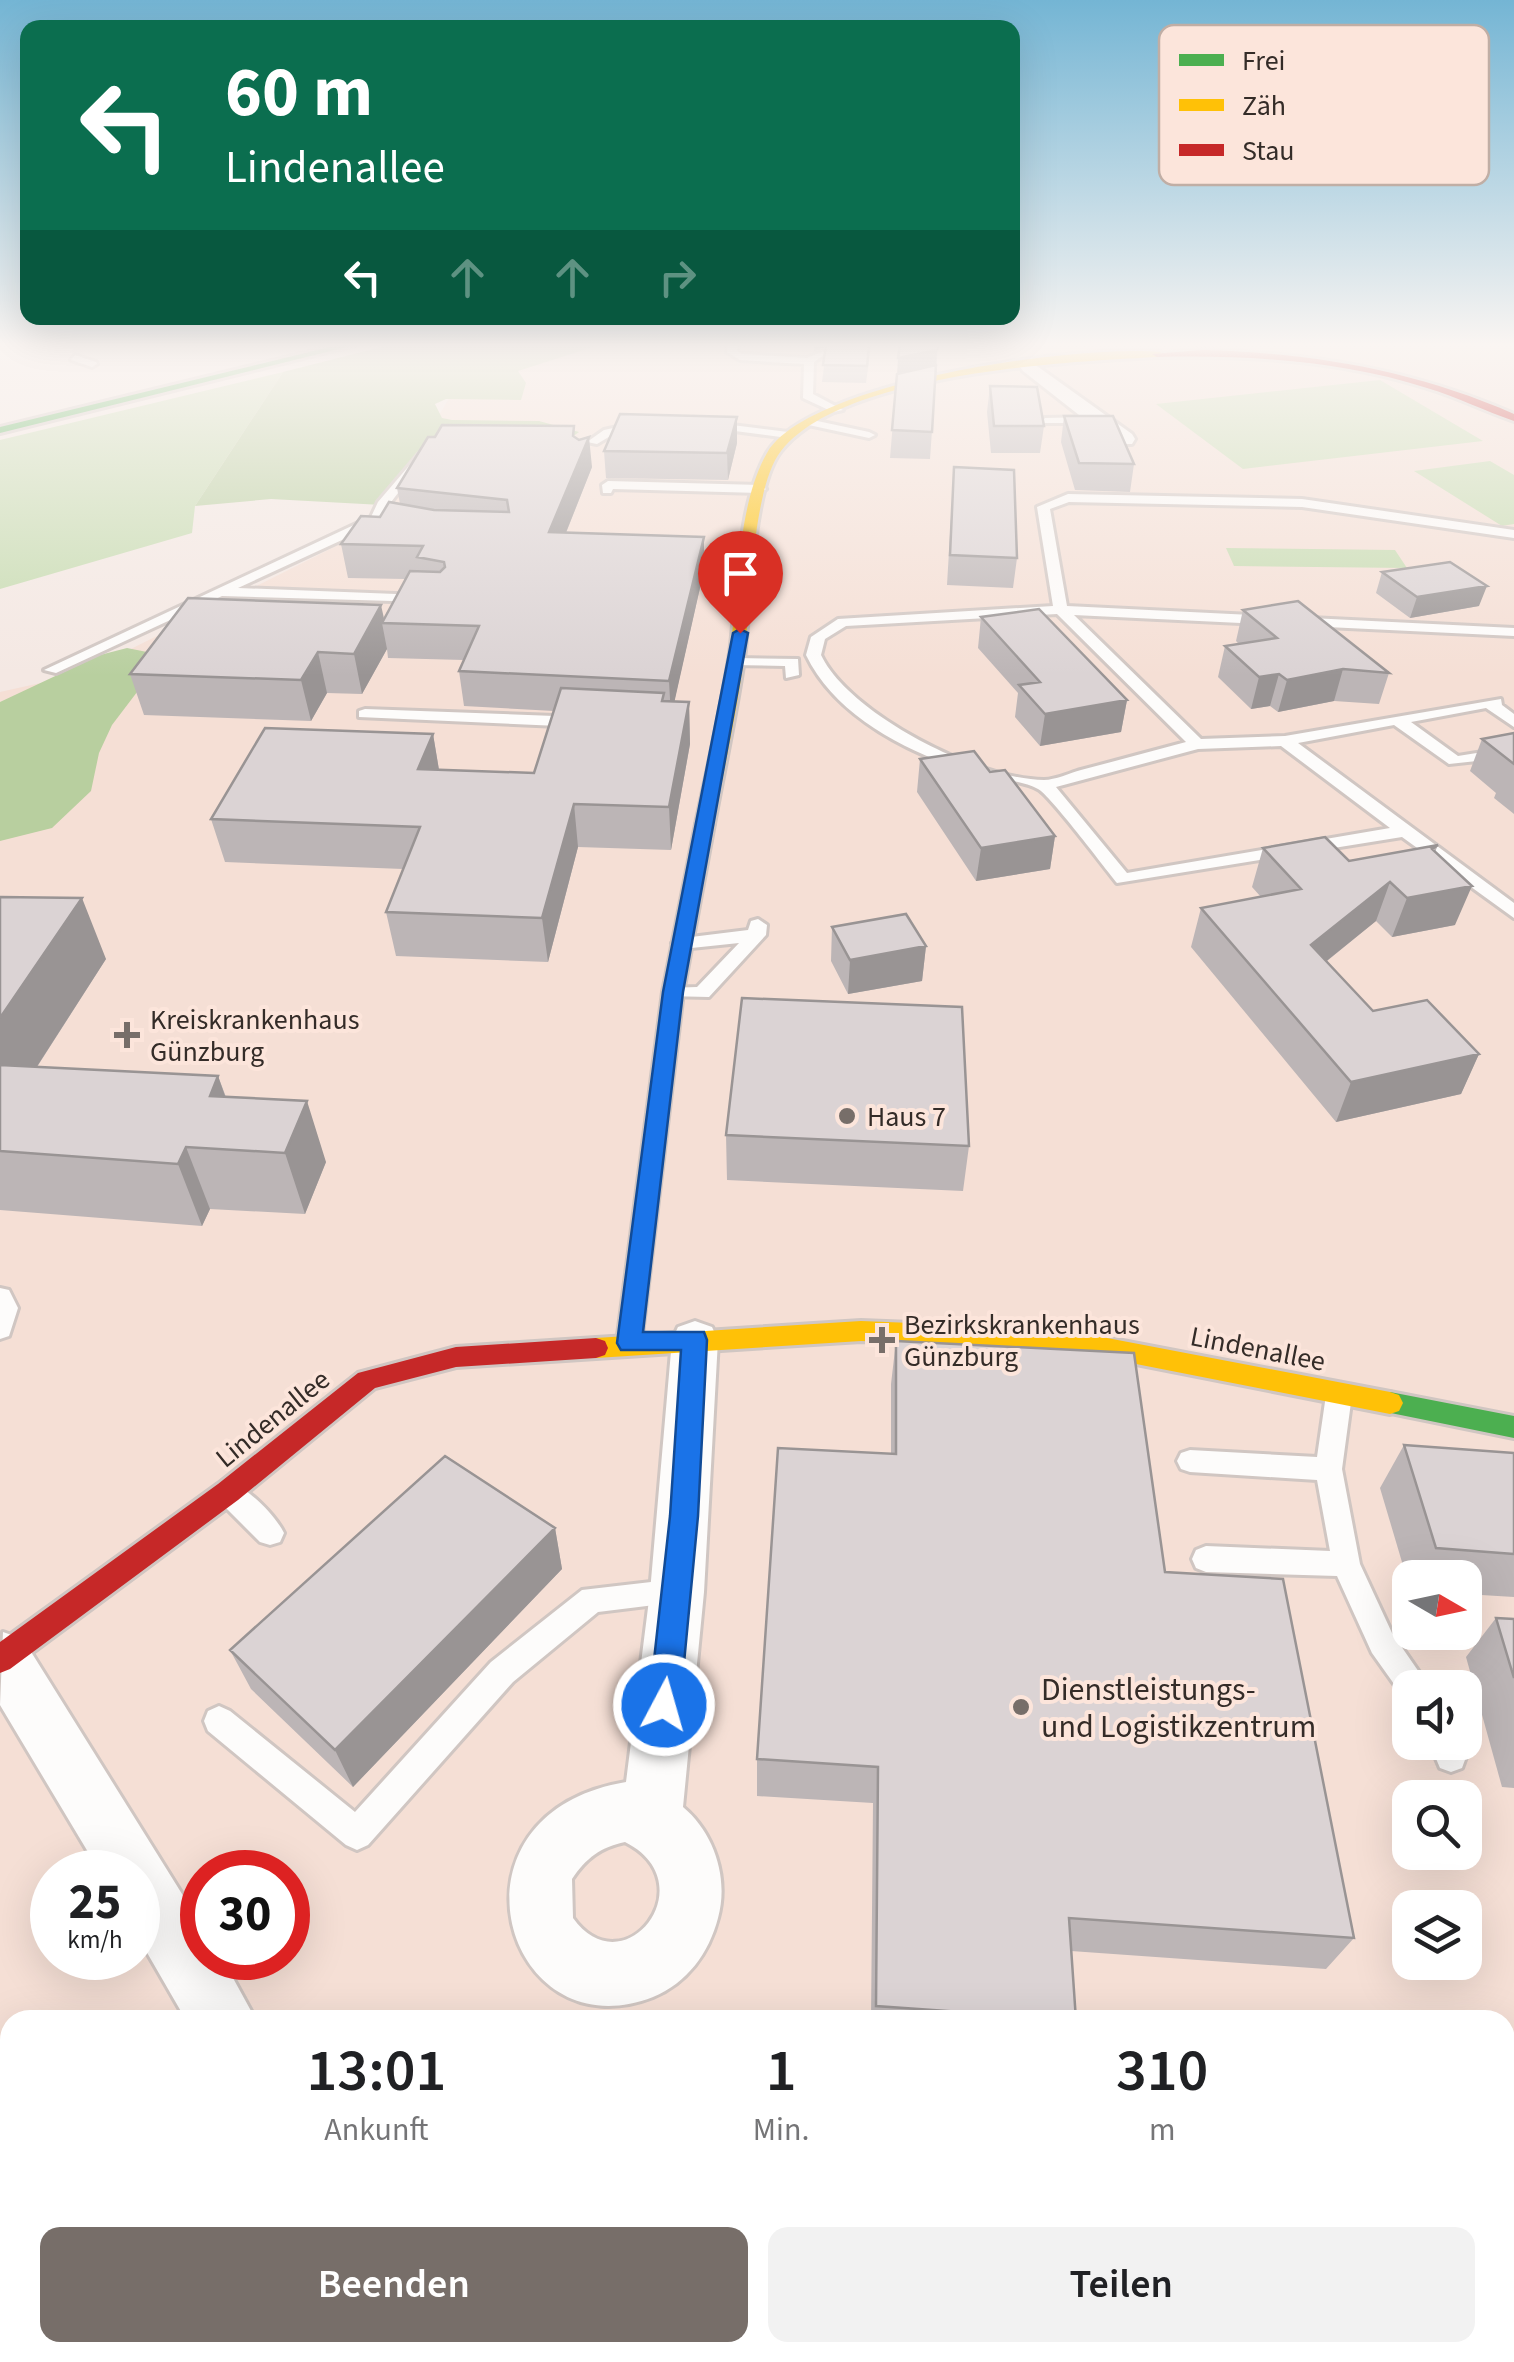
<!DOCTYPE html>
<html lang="de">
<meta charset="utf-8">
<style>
body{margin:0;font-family:"Source Sans 3",sans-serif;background:#f2f2f2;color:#202124;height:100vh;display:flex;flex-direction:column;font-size:38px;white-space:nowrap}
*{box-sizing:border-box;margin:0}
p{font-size:32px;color:#757577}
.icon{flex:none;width:55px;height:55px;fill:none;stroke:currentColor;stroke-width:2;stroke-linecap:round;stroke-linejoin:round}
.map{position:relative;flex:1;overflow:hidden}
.sheet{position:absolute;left:0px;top:2010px;width:1515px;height:352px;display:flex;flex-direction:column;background:#fff;border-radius:30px 30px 0 0;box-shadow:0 10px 40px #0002}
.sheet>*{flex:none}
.top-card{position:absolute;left:20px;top:20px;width:1000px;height:305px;border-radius:20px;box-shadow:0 10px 40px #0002;background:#0b6e4f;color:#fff;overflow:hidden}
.needle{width:65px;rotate:99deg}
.buttons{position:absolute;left:1392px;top:1560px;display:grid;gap:20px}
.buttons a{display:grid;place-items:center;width:90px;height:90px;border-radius:20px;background:#fff;box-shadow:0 10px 40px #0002;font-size:50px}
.speed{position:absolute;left:30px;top:1850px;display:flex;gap:20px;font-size:50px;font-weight:700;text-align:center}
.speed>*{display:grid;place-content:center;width:130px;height:130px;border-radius:50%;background:#fff;box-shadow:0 10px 40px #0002;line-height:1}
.speed small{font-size:25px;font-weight:400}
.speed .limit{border:15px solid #d22;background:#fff;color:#111}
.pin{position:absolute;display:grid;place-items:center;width:85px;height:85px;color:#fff;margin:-102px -42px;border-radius:50% 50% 50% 0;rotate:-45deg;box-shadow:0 0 10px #0007}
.pin .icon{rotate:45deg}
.me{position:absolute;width:110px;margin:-55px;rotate:6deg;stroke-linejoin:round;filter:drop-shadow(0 0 8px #0008)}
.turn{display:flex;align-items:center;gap:35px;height:210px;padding:0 40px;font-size:45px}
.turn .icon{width:130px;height:130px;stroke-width:2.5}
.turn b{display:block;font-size:70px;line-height:85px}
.lanes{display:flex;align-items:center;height:95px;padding:0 40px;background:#0003;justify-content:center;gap:50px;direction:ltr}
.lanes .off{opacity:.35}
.eta{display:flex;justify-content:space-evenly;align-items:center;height:170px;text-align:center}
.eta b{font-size:60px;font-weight:600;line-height:70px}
.button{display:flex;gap:20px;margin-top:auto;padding:20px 40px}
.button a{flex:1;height:115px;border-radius:20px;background:#776e69;color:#fff;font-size:40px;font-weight:600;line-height:115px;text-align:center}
.button a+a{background:#f2f2f2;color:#202124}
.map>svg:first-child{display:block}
</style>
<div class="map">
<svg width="1514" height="2362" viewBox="0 0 1514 2362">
<rect width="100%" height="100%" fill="#f4e8e3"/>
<path fill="#f5dfd5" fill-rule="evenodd" d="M 480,345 L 1514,345 L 1514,2362 L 0,2362 L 0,692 L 81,674 L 374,527 ZM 1410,1578 L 1465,1578 L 1465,1632 L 1410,1632 ZM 1410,1688 L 1465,1688 L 1465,1742 L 1410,1742 ZM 1410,1798 L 1465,1798 L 1465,1852 L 1410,1852 ZM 52,1872 L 138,1872 L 138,1958 L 52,1958 ZM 202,1872 L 288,1872 L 288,1958 L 202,1958 ZM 1410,1908 L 1465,1908 L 1465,1962 L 1410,1962 ZM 10,2020 L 1505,2020 L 1505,2352 L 10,2352 Z"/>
<path fill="#c5dbaf" d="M 283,372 L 195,506 L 192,533 L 0,589 L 0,440 Z
M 1380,380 L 1483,441 L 1243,469 L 1156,404 Z
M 1490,461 L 1514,475 L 1514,524 L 1502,526 L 1414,471 Z
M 1226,548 L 1395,550 L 1407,568 L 1234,566 Z"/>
<path fill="#b8cf9f" d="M 389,345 L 599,345 L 518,371 L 526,383 L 521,400 L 446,399 L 435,404 L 442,418 L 452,420 L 539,421 L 579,432 L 568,440 L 440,446 L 382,505 L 271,499 L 195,506 L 283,372 Z
M 127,648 L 157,654 L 150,675 L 112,725 L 99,753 L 91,791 L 52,828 L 0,841 L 0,702 L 100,655 Z"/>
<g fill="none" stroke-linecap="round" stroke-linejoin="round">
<g stroke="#d0c6c2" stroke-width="6">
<path id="lane" d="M 728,345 L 738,345 L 737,351 L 742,354 L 807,358 L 824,351 L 824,355 L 814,362 L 813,394 L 843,410 L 833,412 L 803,398 L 804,364 L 740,360 L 727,352 Z
M 75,355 L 96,362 L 97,364 L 92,367 L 71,360 Z
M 1045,418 L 1092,417 L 1098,420 L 1092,423 L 1041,423 Z
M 808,419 L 869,432 L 875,435 L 869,438 L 804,424 Z
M 641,422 L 645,427 L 612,435 L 597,444 L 587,442 L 604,430 Z
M 708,422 L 788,432 L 794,435 L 788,438 L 704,427 Z
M 419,454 L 425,458 L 388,506 L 381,522 L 238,588 L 422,595 L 429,599 L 427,602 L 222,596 L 56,673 L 44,670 L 371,517 L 378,502 Z
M 608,481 L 760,485 L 766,489 L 760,493 L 613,489 L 611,493 L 603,493 L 602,485 Z
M 1068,494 L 1302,499 L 1514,530 L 1514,538 L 1302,507 L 1069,502 L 1050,509 L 1067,606 L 1514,628 L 1514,636 L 1074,615 L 1201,739 L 1285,736 L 1501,699 L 1502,705 L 1514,714 L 1514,727 L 1486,708 L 1411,722 L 1458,756 L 1514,747 L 1514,757 L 1449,764 L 1394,725 L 1298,743 L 1514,903 L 1514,918 L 1402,837 L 1117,883 C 1104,867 1050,795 1038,789 C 1021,780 996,779 978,774 C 914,756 836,718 806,655 L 811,637 L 838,619 L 1053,606 L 1037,507 ZM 1057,614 L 1186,742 C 1151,751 1116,761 1081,770 C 1070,773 1055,780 1044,780 C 979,780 849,714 821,655 L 825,639 L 846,626 ZM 1281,746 L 1390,828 L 1127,873 L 1056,787 L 1198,749 Z
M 679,552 L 751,555 L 758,559 L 751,563 L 674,559 L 674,553 Z
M 736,658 L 798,659 L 799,675 L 786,678 L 785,666 L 731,665 L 729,662 Z
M 365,709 L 581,717 L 589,722 L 581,727 L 359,717 L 359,711 Z
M 758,919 L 767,925 L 766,935 L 709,997 L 666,996 L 663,992 L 666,988 L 697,987 L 739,943 L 682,949 L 672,943 L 675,939 L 748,930 L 751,921 Z
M 0,1288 L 9,1290 L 18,1308 L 9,1336 L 0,1339 Z
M 1339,1384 L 1348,1388 L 1352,1395 L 1342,1469 L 1360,1564 L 1392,1633 L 1430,1688 L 1410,1688 L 1410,1700 L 1404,1698 L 1372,1653 L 1337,1576 L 1206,1572 L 1196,1568 L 1192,1559 L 1196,1550 L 1206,1546 L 1330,1551 L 1317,1480 L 1190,1472 L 1181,1469 L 1177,1461 L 1181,1453 L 1190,1450 L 1317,1457 L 1326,1395 L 1330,1388 Z
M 230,1482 C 249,1489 275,1515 284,1533 L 280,1542 L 270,1545 L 260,1542 L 220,1502 L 216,1494 L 220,1486 Z
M 677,1579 L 687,1583 L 691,1592 L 687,1601 L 598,1612 L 513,1682 L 368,1845 L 357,1850 L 346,1845 L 208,1731 L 204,1721 L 208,1711 L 219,1706 L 230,1711 L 355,1812 L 491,1662 L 582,1590 Z
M 1429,1742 L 1460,1742 L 1466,1757 L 1462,1768 L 1451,1772 L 1440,1768 Z
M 10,2343 L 10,2352 L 48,2352 L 44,2362 L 0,2362 Z
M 407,2352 L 448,2352 L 444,2362 L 403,2362 Z
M 1157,2352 L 1197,2352 L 1194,2362 L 1154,2362 Z"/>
</g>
<g stroke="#d0c6c2" stroke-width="6">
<path id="street" d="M 1030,361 L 1132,434 L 1135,439 L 1132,444 L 1116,444 L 1023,371 L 1020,367 Z
M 695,1321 L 712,1327 L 718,1340 L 704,1592 L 683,1807 C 714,1833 729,1878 718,1918 C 709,1953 687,1983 653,1997 C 505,2055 434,1814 626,1782 L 650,1592 L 672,1340 L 678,1327 ZM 625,1842 C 707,1883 624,1989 573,1918 L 572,1879 C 586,1858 601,1847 625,1842 Z
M 3,1632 L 23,1639 L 202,1926 L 202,1958 L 222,1958 L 256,2020 L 186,2020 L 138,1937 L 138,1872 L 100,1872 L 0,1705 Z
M 656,2352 L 752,2352 L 756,2362 L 660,2362 Z"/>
</g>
<g stroke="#d0c6c2" stroke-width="6">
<path id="fast" d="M 338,345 L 355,345 L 0,433 L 0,427 Z
M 705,819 L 714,824 L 683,992 L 641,1343 L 638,1350 L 629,1353 L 620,1350 L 617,1343 L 663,992 L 696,824 Z
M 1390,1392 L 1514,1416 L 1514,1438 L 1381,1411 L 1377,1403 L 1381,1395 Z"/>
</g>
<g stroke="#d0c6c2" stroke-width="6">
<path id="slow" d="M 1161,352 L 1157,357 C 1062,362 842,373 781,451 C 752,487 750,611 744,659 C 736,715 724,769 714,824 L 705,829 L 699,828 L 696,824 C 708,767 721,711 730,653 C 738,594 737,505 767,453 C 809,381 1081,344 1161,352 Z
M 861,1321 L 1060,1329 L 1390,1392 L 1399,1395 L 1403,1403 L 1399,1411 L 1390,1414 L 1060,1349 L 861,1341 L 596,1358 L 587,1355 L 584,1348 L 587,1341 L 596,1338 Z"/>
</g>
<g stroke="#d0c6c2" stroke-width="6">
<path id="jam" d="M 1203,350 C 1312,353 1414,370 1514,414 L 1514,421 C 1485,411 1457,397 1427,388 C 1340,360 1248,355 1157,357 L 1152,354 Z
M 596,1338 L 605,1341 L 608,1348 L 605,1355 L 596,1358 L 456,1367 L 375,1388 L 238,1500 L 10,1669 L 0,1673 L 0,1642 L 218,1484 L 358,1373 L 456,1347 Z"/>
</g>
<use href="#lane" fill="#fdfcfb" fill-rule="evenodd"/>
<use href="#street" fill="#fdfcfb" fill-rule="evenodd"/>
<use href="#fast" fill="#4caf50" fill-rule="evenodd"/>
<use href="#slow" fill="#ffc107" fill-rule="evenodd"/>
<use href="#jam" fill="#c62828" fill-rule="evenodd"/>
</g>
<path fill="#bcb5b6" d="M 814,345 L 871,345 L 866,383 L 822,382 L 826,350 L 823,348 L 814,351 Z
M 938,345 L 930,459 L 890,458 L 897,374 Z
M 990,386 L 1044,426 L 1040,453 L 991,453 L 987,412 Z
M 1064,416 L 1134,464 L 1130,492 L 1075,490 L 1061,442 Z
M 737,417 L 737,443 L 728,480 L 606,478 L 604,451 Z
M 575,437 L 592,467 L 566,533 L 704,570 L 674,702 L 689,702 L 690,744 L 671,850 L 578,847 L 548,962 L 396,956 L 386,912 L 403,869 L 225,862 L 211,819 L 433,734 L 439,770 L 534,773 L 554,711 L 464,706 L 459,671 L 464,660 L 388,658 L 387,649 L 362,694 L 327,693 L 311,721 L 144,715 L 130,674 L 384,619 L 405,579 L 348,578 L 341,544 L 400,504 L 397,488 Z
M 954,467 L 1017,558 L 1013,588 L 947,585 Z
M 1382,572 L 1479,606 L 1410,618 L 1376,593 Z
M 1243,610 L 1389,673 L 1379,704 L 1334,701 L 1278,712 L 1270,706 L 1251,709 L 1218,677 L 1225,646 L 1239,644 L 1236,641 Z
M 981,617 L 1127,700 L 1121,732 L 1040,746 L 1015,717 L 1018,693 L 978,648 Z
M 1514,733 L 1514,814 L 1494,798 L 1496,793 L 1470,771 L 1482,739 Z
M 920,759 L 990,772 L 1055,836 L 1050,869 L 976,881 L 917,792 Z
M 1438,845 L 1435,852 L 1455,925 L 1392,937 L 1376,921 L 1327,961 L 1373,1011 L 1479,1054 L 1461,1094 L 1336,1122 L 1191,947 L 1201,908 L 1261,897 L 1252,887 L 1263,848 L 1349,861 Z
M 0,897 L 106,959 L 37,1067 L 218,1076 L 226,1097 L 326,1162 L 305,1214 L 210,1209 L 202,1226 L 0,1210 Z
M 832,927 L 926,946 L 922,981 L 848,994 L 831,961 Z
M 726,1135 L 969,1146 L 963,1191 L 727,1180 Z
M 896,1341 L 1165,1572 L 1354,1938 L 1326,1969 L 1071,1951 L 1076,2020 L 871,2020 L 873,1803 L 757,1796 L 757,1759 L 891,1454 L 891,1384 Z
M 1404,1445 L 1514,1453 L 1514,1597 L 1465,1594 L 1465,1578 L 1410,1578 L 1410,1589 L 1380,1488 Z
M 555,1528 L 562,1569 L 353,1787 L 251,1689 L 230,1650 Z
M 1496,1618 L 1514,1619 L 1514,1788 L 1502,1787 L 1466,1657 Z"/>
<path fill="#999494" d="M 814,345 L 823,345 L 823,348 L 814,351 Z
M 937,350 L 936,367 L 897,375 L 898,358 Z
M 737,417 L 737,443 L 728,480 L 727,453 Z
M 589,437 L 592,467 L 553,565 L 549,532 Z
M 704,537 L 704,570 L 671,717 L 669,681 Z
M 1487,586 L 1479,606 L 1410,618 L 1417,597 Z
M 381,605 L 385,623 L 382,623 L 387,649 L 362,694 L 354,654 Z
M 318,652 L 327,693 L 311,721 L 301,680 Z
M 1343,669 L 1334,701 L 1278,712 L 1287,680 Z
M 1279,674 L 1270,706 L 1251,709 L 1259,677 Z
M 1127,700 L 1121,732 L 1040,746 L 1045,714 Z
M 689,702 L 690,744 L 671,850 L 669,807 Z
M 433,734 L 440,776 L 418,769 Z
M 574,804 L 578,847 L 548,962 L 542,918 Z
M 1055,836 L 1050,869 L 976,881 L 981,848 Z
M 1390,882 L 1376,921 L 1298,984 L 1311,945 Z
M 1472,886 L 1455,925 L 1392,937 L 1407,898 Z
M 82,898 L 106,959 L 0,1124 L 0,1018 Z
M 926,946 L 922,981 L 848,994 L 850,960 Z
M 1479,1054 L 1461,1094 L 1336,1122 L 1351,1082 Z
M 218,1076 L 240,1138 L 210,1096 Z
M 307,1101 L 326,1162 L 305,1214 L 285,1153 Z
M 186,1147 L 210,1209 L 202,1226 L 178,1164 Z
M 555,1528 L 562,1569 L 353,1787 L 335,1750 Z
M 108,2352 L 127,2352 L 135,2362 L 116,2362 Z"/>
<path fill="#dbd3d4" stroke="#999494" stroke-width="2.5" d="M 826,345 L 869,345 L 867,366 L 823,365 Z
M 900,345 L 938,345 L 937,350 L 898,358 Z
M 936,365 L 932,432 L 892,430 L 897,374 Z
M 990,386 L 1037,387 L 1044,426 L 994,426 Z
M 620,414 L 737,417 L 727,453 L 604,451 Z
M 1064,416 L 1113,416 L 1134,464 L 1079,463 Z
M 442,425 L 574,426 L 573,436 L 579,440 L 589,437 L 549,532 L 704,537 L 669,681 L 459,671 L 479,626 L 382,623 L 410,571 L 440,572 L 445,567 L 444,562 L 417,557 L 423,546 L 341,544 L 361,516 L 380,517 L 389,502 L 434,510 L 509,512 L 507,500 L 397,488 L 428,437 L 435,437 Z
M 954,467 L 1014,470 L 1017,558 L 950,555 Z
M 1450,562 L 1487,586 L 1417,597 L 1382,572 Z
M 188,598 L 381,605 L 354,654 L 318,652 L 301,680 L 130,674 Z
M 1298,601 L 1389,673 L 1343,669 L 1287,680 L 1279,674 L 1259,677 L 1225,646 L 1277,638 L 1243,610 Z
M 1039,609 L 1127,700 L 1045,714 L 1019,685 L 1040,682 L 981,617 Z
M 561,688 L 664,693 L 662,701 L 689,702 L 669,807 L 574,804 L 542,918 L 386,912 L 420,827 L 211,819 L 265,728 L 433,734 L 418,769 L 534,773 Z
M 1514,733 L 1514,764 L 1482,739 Z
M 974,751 L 990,772 L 1005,770 L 1055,836 L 981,848 L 920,759 Z
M 1325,837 L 1349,861 L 1438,845 L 1432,849 L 1472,886 L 1407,898 L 1390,882 L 1311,945 L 1373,1011 L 1427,1000 L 1479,1054 L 1351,1082 L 1201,908 L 1301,889 L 1263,848 Z
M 0,897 L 82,898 L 0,1018 Z
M 906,914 L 926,946 L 850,960 L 832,927 Z
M 742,998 L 962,1007 L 969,1146 L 726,1135 Z
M 0,1065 L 218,1076 L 210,1096 L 307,1101 L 285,1153 L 186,1147 L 178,1164 L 0,1151 Z
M 896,1341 L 1134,1353 L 1165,1572 L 1283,1579 L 1354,1938 L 1069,1918 L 1076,2020 L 876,2006 L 878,1767 L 757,1759 L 778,1448 L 896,1454 Z
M 1404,1445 L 1514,1453 L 1514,1554 L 1436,1548 Z
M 445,1456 L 555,1528 L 335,1750 L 230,1650 Z
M 1496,1618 L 1514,1619 L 1514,1678 Z
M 61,2352 L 108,2352 L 116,2362 L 53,2362 Z"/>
<linearGradient id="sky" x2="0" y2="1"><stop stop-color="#74b5d4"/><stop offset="0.51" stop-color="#faf5f2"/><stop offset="1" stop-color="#faf5f2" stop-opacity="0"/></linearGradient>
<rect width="1514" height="676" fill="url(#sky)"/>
<path fill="#1a73e8" stroke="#114b97" stroke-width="2.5" d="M 740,629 L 748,633 L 683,992 L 643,1332 L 704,1332 L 707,1340 L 698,1516 L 680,1705 L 675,1716 L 664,1720 L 654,1716 L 649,1705 L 670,1516 L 681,1350 L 621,1350 L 617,1343 L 663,992 L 733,633 Z"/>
<g fill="#776e69" stroke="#fce5db" stroke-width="4">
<path d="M122 1020h10v10h10v10h-10v10h-10v-10h-10v-10h10z"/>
<circle cx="847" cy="1116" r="10"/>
<path d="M877 1325h10v10h10v10h-10v10h-10v-10h-10v-10h10z"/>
<circle cx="1021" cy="1707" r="10"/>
</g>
<g text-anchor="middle" stroke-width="8" stroke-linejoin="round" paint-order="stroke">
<g font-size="28" fill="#342c28" stroke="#fce5db" text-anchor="start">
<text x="150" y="1029">Kreiskrankenhaus<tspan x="150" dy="32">Günzburg</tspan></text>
<text x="867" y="1126">Haus 7</text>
<text x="904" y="1334">Bezirkskrankenhaus<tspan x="904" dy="32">Günzburg</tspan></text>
</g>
<g font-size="28" fill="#342c28" stroke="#fce5db">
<text transform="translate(1258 1348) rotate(11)" y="10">Lindenallee</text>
<text transform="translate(272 1418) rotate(-39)" y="10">Lindenallee</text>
</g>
<g font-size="32" fill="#342c28" stroke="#fce5db" text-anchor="start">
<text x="1041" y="1700">Dienstleistungs-<tspan x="1041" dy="37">und Logistikzentrum</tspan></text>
</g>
</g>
<rect x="1159" y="25" width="330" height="160" rx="15" fill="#fce5db" stroke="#c0aea5" stroke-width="2.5"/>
<rect x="1179" y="54" width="45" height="12" fill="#4caf50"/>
<rect x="1179" y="99" width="45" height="12" fill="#ffc107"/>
<rect x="1179" y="144" width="45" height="12" fill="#c62828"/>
<g font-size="28" fill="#342c28">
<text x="1242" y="70">Frei</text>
<text x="1242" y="115">Zäh</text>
<text x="1242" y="160">Stau</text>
</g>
</svg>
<div class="buttons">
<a><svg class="needle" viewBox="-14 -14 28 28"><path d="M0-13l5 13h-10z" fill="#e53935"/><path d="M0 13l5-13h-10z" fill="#757577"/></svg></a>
<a><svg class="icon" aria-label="sound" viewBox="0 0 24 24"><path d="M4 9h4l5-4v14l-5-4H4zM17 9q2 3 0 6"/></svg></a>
<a><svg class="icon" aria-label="search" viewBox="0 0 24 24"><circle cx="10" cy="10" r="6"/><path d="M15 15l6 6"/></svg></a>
<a><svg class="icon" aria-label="layers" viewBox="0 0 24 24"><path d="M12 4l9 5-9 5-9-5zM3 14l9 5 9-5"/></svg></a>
</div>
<div class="speed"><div>25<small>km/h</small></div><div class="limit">30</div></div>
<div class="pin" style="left:740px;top:633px;background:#d93025"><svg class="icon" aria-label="arrive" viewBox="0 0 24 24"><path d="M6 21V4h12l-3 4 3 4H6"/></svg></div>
<svg class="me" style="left:664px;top:1705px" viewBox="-20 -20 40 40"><circle r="17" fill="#1a73e8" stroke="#fff" stroke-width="3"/><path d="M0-11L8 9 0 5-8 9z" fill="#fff"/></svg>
<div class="top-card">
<div class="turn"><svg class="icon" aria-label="left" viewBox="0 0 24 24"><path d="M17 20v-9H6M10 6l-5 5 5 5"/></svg><div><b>60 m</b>Lindenallee</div></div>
<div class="lanes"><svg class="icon" aria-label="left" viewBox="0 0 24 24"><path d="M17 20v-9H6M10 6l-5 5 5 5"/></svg><svg class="icon off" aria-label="ahead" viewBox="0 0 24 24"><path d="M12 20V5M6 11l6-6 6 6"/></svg><svg class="icon off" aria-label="ahead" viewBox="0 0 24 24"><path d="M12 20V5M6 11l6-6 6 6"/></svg><svg class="icon off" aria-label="right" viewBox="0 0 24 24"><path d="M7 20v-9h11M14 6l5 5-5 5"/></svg></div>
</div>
<section class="sheet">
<div class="eta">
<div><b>13:01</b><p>Ankunft</p></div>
<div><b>1</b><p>Min.</p></div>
<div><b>310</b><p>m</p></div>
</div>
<div class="button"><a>Beenden</a><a>Teilen</a></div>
</section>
</div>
